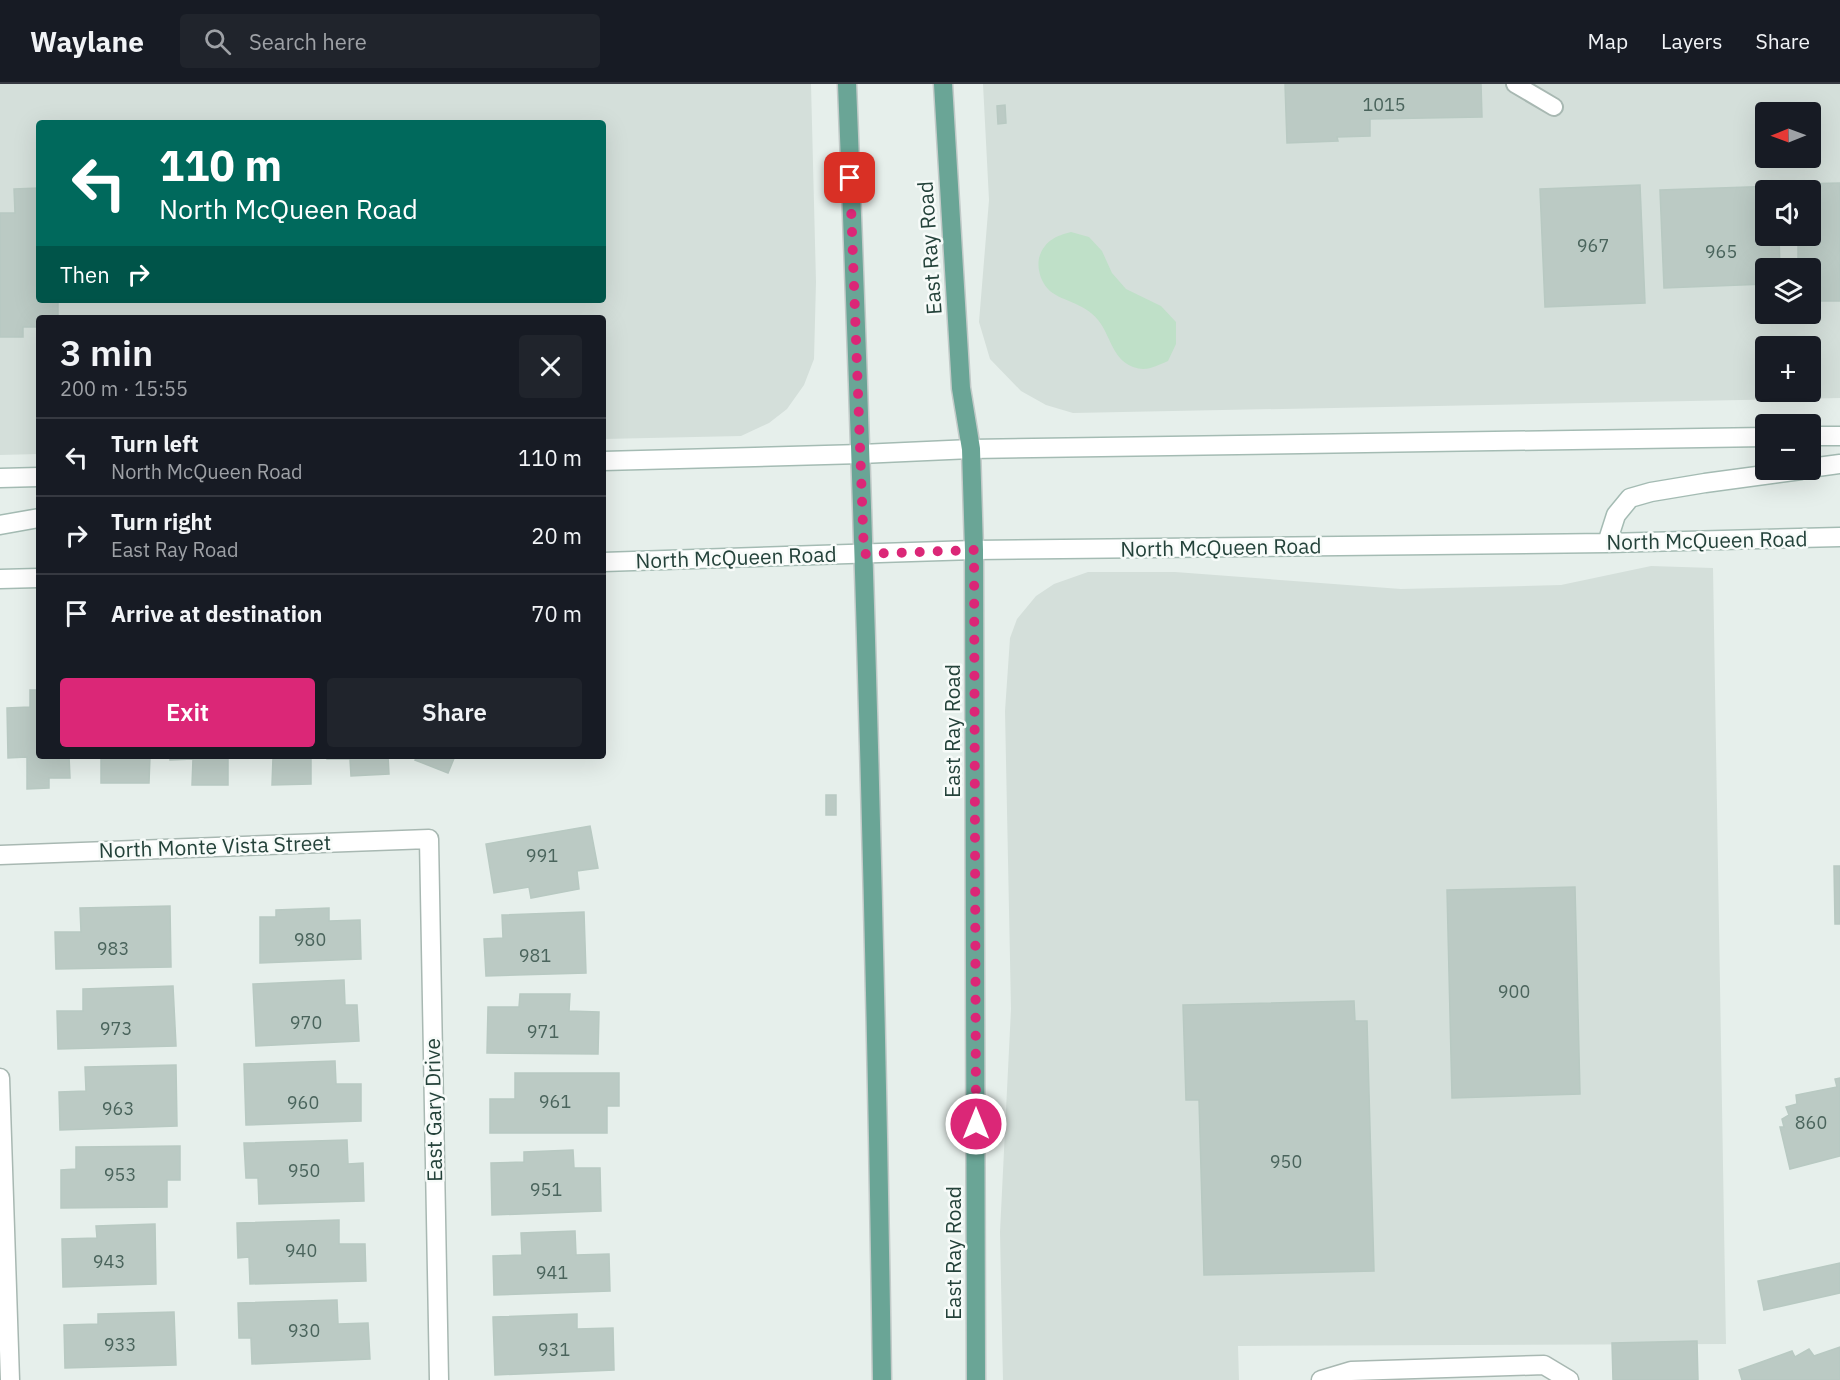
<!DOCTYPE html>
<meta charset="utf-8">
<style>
body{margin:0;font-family:"IBM Plex Sans",sans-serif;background:#20242c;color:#f1f3f6;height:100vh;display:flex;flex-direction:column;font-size:22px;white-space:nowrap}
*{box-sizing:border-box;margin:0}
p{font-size:20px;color:#9ea1a6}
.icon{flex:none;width:33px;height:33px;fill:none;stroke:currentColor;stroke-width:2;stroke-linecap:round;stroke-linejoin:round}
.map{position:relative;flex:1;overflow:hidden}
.sheet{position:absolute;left:36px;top:231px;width:570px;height:444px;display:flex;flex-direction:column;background:#171b24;border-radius:6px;box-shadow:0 6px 24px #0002}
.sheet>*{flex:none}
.hud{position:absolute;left:36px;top:36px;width:570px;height:183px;border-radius:6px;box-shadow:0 6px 24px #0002;background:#00695c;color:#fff;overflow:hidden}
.needle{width:39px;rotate:269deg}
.fabs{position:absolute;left:1755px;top:18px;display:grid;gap:12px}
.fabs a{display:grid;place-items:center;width:66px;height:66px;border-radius:6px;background:#171b24;box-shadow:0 6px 24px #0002;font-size:30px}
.pin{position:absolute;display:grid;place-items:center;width:51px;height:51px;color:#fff;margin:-26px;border-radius:12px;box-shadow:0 3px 9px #0006}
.me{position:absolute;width:66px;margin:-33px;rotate:0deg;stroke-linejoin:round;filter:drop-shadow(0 0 4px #0008)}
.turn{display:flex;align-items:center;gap:21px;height:126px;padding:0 24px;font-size:27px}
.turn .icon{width:78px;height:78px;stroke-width:2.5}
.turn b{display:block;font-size:42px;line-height:51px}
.then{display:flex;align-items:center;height:57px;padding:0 24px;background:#0003;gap:12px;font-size:22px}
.round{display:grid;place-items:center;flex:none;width:63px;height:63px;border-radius:6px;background:#20242c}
.head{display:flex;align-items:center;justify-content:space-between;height:102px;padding:0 24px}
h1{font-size:36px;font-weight:600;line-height:45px}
.action{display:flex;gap:12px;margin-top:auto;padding:12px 24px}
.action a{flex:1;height:69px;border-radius:6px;background:#db2777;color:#fff;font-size:24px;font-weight:600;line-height:69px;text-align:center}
.action a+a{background:#20242c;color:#f1f3f6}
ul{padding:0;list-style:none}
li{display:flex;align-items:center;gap:18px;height:78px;padding:0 24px;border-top:2px solid #363941}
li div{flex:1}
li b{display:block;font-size:22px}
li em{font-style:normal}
header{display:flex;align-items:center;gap:36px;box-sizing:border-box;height:84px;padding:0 30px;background:#171b24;border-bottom:2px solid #363941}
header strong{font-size:28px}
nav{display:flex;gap:33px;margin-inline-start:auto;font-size:21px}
.search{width:420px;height:54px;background:#20242c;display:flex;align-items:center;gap:15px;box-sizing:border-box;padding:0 21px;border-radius:6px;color:#9ea1a6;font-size:22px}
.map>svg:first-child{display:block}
</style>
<header>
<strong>Waylane</strong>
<div class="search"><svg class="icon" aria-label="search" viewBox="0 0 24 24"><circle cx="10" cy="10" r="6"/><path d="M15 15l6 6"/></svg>Search here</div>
<nav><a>Map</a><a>Layers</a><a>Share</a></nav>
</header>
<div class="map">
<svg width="1840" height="1296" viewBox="0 0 1840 1296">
<rect width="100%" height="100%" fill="#e6efeb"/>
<path fill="#d4dfda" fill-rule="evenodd" d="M 0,0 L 811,0 L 816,198 L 814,275 L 804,301 L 787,325 L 769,339 L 741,352 L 603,355 L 603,234 L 39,234 L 39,370 L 0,371 ZM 39,39 L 603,39 L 603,216 L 39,216 Z
M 983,0 L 1840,0 L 1840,314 L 1073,329 L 1046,321 L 1021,307 L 990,275 L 979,238 L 989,116 ZM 1766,28 L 1810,28 L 1810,74 L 1766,74 ZM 1766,106 L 1810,106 L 1810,152 L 1766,152 ZM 1766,184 L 1810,184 L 1810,230 L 1766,230 ZM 1766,262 L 1810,262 L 1810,308 L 1766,308 Z
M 1651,482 L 1713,484 L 1726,1260 L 1238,1262 L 1239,1296 L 1003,1296 L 1000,1148 L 1011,925 L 1005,627 L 1010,554 L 1017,535 L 1036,512 L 1054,500 L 1088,488 L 1175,488 L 1401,505 L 1561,501 Z"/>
<path fill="#bfe0c8" d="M 1071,148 L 1089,153 L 1102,167 L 1112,189 L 1126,205 L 1161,222 L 1176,238 L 1176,260 L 1168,277 C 1156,282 1147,288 1133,283 C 1112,275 1111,252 1098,236 C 1084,218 1059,217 1048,205 C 1040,197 1036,181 1040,171 C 1046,156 1056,152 1071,148 Z"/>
<path fill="#bbcac4" stroke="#b8c9c2" stroke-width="1.5" d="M 1285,0 L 1481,0 L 1482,33 L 1370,35 L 1370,52 L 1337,53 L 1338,57 L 1287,59 Z
M 1005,21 L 1006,39 L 998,40 L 997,22 Z
M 1840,99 L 1840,217 L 1810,217 L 1810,184 L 1798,184 L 1798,152 L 1810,152 L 1810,106 L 1798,106 L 1798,100 Z
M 1640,101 L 1645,219 L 1545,223 L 1540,105 Z
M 1777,102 L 1778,106 L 1766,106 L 1766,152 L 1779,152 L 1780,184 L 1766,184 L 1766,200 L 1664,204 L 1660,106 Z
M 39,104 L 39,216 L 58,216 L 58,234 L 39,234 L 39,243 L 23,243 L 23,253 L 0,253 L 0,129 L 15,129 L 14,105 Z
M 30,606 L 39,606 L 39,672 L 69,672 L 70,694 L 49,694 L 49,704 L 27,705 L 27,673 L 8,674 L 7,624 L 30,623 Z
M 101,672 L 150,672 L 149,699 L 101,699 Z
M 170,672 L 228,672 L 228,701 L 192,701 L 193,675 L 170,676 Z
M 246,672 L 311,672 L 311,700 L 272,701 L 273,674 L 246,674 Z
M 327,672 L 388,672 L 389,690 L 351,692 L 350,675 L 327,675 Z
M 417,672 L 455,672 L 448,689 L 415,676 Z
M 826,711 L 836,711 L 836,731 L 826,731 Z
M 590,742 L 598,784 L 577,787 L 579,805 L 531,814 L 529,803 L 494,809 L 486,760 Z
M 1834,782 L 1840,782 L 1840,840 L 1835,840 Z
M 1575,803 L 1580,1010 L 1452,1014 L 1447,806 Z
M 170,822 L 171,883 L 56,885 L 55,848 L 81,848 L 80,824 Z
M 329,824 L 329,837 L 360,836 L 361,875 L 260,879 L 260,833 L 276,833 L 276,826 Z
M 584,828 L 586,889 L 486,892 L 484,855 L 503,854 L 502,831 Z
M 344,896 L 345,921 L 357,921 L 359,957 L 256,962 L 253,900 Z
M 173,902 L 176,962 L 58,965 L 57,927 L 83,927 L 83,905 Z
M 520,910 L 570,910 L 569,927 L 599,928 L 598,970 L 487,969 L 488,923 L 519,923 Z
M 1354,917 L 1355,937 L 1367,937 L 1374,1187 L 1204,1191 L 1199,1016 L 1186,1016 L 1183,921 Z
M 335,977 L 336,1000 L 361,1000 L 361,1037 L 246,1041 L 244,980 Z
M 176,981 L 177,1042 L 60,1046 L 59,1008 L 86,1007 L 85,983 Z
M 515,989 L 619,989 L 619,1022 L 607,1022 L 607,1049 L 490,1049 L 490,1015 L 515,1015 Z
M 1840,994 L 1840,1072 L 1790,1085 L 1780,1043 L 1784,1043 L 1782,1035 L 1789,1031 L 1786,1023 L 1797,1020 L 1796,1011 L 1837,1003 L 1835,995 Z
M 347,1056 L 348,1080 L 363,1079 L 364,1117 L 259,1120 L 258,1094 L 246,1094 L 244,1059 Z
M 180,1062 L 180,1096 L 167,1096 L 167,1123 L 61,1124 L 61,1086 L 76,1085 L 76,1063 Z
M 573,1066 L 574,1084 L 600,1084 L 601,1127 L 492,1131 L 491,1079 L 524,1078 L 524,1068 Z
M 339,1136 L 339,1160 L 365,1160 L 366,1197 L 250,1200 L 249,1173 L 238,1174 L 237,1139 Z
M 155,1140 L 156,1200 L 63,1203 L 62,1155 L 97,1154 L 96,1142 Z
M 575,1147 L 576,1171 L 609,1170 L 610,1207 L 494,1211 L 493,1172 L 522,1171 L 521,1149 Z
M 1840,1179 L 1840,1209 L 1764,1226 L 1758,1197 Z
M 337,1216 L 338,1240 L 368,1239 L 370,1275 L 252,1280 L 251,1254 L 239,1254 L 238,1219 Z
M 174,1228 L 176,1281 L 65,1284 L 64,1241 L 98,1240 L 98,1230 Z
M 577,1230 L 577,1245 L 613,1244 L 614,1286 L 495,1291 L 493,1233 Z
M 1697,1257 L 1698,1296 L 1613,1296 L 1612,1259 Z
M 1840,1263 L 1840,1296 L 1742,1296 L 1739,1286 L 1792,1267 L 1795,1273 L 1809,1265 L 1814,1272 Z"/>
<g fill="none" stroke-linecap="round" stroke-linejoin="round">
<g stroke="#a8b8b2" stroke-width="20">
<path id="service" d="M 1515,0 L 1554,23"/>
</g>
<g stroke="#a8b8b2" stroke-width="21">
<path id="minor" d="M 0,771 L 429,755 L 439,1296
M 0,994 L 10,1296
M 1321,1296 L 1351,1287 L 1544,1281 L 1569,1296"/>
</g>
<g stroke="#a4bbb3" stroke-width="21">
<path id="secondary" d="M 1810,352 L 1840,352
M 603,377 L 861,370 L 971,365 L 1766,353
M 1810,384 L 1840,380
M 0,394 L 39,393
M 0,441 L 39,434
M 1607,459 L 1616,431 L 1630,414 L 1651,408 L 1705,399 L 1801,386
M 603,478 L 974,466 L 1607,459 L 1840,453
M 0,495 L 39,494"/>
</g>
<g stroke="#c2cac8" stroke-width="21">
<path id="primary" d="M 847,0 C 864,432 876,864 882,1296
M 943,0 L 961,304 L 971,365 L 974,466 L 976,1296"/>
</g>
<use href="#service" stroke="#fff" stroke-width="16"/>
<use href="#minor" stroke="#fff" stroke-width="18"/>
<use href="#secondary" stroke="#fff" stroke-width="18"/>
<use href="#primary" stroke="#6aa596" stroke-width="18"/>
</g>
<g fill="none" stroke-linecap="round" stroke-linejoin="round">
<path stroke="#db2777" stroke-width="10" stroke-dasharray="0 18" d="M 850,94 L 864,470 L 974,466 L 976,1040"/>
</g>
<g text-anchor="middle" stroke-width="5" stroke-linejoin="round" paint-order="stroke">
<g font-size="18" fill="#4a645c">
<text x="1384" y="27">1015</text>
<text x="1593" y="168">967</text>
<text x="1721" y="174">965</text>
<text x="542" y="778">991</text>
<text x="310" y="862">980</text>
<text x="113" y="871">983</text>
<text x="535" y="878">981</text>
<text x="1514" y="914">900</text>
<text x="306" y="945">970</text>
<text x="116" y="951">973</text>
<text x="543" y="954">971</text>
<text x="555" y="1024">961</text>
<text x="303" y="1025">960</text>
<text x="118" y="1031">963</text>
<text x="1811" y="1045">860</text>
<text x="1286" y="1084">950</text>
<text x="304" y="1093">950</text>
<text x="120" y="1097">953</text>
<text x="546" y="1112">951</text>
<text x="301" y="1173">940</text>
<text x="109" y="1184">943</text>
<text x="552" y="1195">941</text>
<text x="304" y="1253">930</text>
<text x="120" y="1267">933</text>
<text x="554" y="1272">931</text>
</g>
<g font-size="21" fill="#24423a" stroke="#f7fbf9">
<text transform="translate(930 164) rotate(-94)" y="7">East Ray Road</text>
<text transform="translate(1707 457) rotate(-1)" y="7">North McQueen Road</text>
<text transform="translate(1221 464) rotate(-1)" y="7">North McQueen Road</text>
<text transform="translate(736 474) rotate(-2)" y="7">North McQueen Road</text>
<text transform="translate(953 647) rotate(-90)" y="7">East Ray Road</text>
<text transform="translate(215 763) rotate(-2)" y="7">North Monte Vista Street</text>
<text transform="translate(434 1026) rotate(-91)" y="7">East Gary Drive</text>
<text transform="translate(954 1169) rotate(-90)" y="7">East Ray Road</text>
</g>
</g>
</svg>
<div class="fabs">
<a><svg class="needle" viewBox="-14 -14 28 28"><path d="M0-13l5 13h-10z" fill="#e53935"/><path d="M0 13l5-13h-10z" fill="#9ea1a6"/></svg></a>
<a><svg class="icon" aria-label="sound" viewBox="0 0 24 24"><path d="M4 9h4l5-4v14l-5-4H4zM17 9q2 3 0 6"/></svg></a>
<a><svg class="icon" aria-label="layers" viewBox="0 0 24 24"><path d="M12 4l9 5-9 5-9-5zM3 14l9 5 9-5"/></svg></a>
<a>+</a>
<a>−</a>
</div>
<div class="pin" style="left:850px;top:94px;background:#d93025"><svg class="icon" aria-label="arrive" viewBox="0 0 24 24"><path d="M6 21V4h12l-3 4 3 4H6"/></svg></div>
<svg class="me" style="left:976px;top:1040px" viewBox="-20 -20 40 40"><circle r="17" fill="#db2777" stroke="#fff" stroke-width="3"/><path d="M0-11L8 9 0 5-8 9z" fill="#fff"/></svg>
<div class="hud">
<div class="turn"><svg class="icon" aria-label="left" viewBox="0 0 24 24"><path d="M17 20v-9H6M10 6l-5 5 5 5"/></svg><div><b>110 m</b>North McQueen Road</div></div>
<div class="then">Then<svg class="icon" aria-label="right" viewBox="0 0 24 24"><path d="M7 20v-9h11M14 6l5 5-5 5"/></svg></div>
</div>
<section class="sheet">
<div class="head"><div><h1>3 min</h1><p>200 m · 15:55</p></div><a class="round"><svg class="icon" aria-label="close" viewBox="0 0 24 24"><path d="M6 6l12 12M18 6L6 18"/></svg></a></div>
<ul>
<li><svg class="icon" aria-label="left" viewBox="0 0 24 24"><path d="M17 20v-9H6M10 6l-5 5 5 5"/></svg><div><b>Turn left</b><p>North McQueen Road</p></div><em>110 m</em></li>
<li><svg class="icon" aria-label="right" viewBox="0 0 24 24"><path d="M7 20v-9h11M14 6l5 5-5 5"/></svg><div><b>Turn right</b><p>East Ray Road</p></div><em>20 m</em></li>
<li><svg class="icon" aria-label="arrive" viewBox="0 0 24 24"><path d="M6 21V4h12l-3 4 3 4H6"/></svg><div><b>Arrive at destination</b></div><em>70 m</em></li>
</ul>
<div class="action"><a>Exit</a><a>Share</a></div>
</section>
</div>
